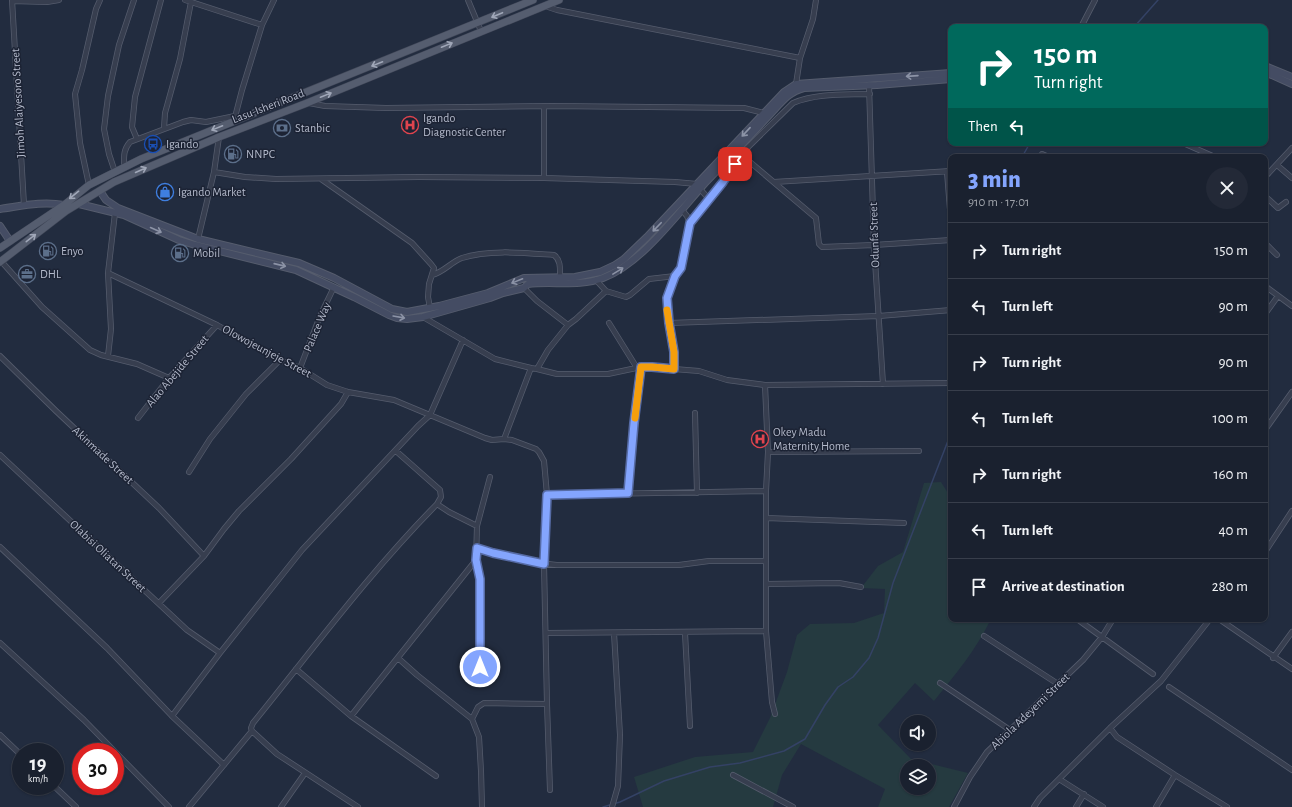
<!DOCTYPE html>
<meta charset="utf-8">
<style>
body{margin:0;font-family:"Alegreya Sans",sans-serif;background:#232937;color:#f1f3f6;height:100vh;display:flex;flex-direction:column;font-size:15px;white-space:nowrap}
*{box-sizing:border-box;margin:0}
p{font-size:13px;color:#9fa3aa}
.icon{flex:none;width:22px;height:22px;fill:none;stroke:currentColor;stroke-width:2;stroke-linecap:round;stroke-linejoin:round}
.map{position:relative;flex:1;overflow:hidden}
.side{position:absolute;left:948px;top:154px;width:320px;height:468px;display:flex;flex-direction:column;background:#1a212f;border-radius:8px;box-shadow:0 1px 3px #0004,0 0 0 1px #383e4b}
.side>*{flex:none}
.hud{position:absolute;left:948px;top:24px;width:320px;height:122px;border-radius:8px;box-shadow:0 1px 3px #0004,0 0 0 1px #383e4b;background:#00695c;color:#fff;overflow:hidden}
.fabs{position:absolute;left:900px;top:715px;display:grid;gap:8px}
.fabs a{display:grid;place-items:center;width:36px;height:36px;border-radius:50%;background:#1a212f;box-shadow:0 1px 3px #0004,0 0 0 1px #383e4b;font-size:20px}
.speed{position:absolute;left:12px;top:743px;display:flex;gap:8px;font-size:20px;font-weight:700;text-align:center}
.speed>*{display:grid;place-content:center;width:52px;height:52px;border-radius:50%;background:#1a212f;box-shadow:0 1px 3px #0004,0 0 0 1px #383e4b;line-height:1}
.speed small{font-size:10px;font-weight:400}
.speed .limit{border:6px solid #d22;background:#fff;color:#111}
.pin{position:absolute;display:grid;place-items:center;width:34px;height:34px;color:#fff;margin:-17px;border-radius:8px;box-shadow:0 2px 6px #0006}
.me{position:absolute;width:44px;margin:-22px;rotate:0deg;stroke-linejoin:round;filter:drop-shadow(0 0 3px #0008)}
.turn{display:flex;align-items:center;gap:14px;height:84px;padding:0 20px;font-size:18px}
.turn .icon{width:52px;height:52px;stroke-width:2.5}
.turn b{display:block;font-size:28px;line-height:34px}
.then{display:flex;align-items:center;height:38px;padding:0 20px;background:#0003;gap:8px;font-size:15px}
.round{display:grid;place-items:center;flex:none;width:42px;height:42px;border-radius:21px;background:#232937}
.overview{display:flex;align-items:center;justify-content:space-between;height:68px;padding:0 20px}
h1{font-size:24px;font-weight:800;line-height:30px;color:#84a5fe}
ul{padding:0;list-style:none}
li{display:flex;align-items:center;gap:12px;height:56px;padding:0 20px;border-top:1px solid #383e4b}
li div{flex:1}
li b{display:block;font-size:15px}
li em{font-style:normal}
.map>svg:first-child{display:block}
</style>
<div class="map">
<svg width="1292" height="807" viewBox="0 0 1292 807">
<rect width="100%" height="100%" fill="#222c3f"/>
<path fill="#253a40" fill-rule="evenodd" d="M 941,482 L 951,498 L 951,619 L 991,619 C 976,650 955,675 934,701 L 915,683 L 878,725 L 911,759 L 968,773 L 949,807 L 878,807 L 885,789 L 801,744 L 782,775 L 773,807 L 643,807 L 634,777 L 695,757 L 753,752 L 770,718 L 787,672 L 797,635 L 810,624 L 854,623 L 884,613 L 885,589 L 861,588 L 878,566 L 903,552 L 924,483 ZM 907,766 L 929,766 L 929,788 L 907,788 Z"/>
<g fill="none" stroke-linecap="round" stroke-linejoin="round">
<path stroke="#344265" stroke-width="1.5" d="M 1135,26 L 1158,0
M 1022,157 L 1030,143
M 603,807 L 620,802 L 664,781 L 710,767 L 740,763 L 784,751 L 805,739 L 825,705 L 838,687 L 853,677 L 869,658 L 878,638 L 893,583 L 951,433"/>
<g stroke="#555c6d" stroke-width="6">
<path id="street" d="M 12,0 L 24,205
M 185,0 L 262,25
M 468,0 L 481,31
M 12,1 L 47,2 L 59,0
M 545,6 L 557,10 L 800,58
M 1081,27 L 1095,0
M 796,84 L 800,58 L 813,19 L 816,0
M 869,85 L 874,245 L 883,384
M 309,103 L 325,106 L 386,108 L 552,106 L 744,108 L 764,113
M 544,106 L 544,178
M 235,117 L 242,90 L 262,25 L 274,0
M 164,128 L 165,113 L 180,59 L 191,2
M 137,139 L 132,127 L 135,97 L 161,0
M 1183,143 L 1215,157
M 737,151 L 816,218 L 819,244 L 822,247 L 874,245 L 951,240
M 1042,154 L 1049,157
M 1277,165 L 1292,178
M 124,168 C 124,157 123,150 130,142 L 183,122 L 191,120 L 206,122 L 235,116
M 115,172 L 109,154 L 104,129 L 108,96 L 119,45 L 134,0
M 214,172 L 245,177 L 276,179 L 419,177 L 544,178 L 675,182 L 697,184
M 947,172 L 951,222
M 1265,177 L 1292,148
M 321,179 L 412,243 L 431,264 L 434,268 L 429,284 L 428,297 L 430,308
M 774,182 L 951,171
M 89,185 L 80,143 L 75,94 L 82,70 L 96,9 L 100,0
M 700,189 L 709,199
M 1265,196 L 1278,208 L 1286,202
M 682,210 L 687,216 L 690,223 L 681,268 L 675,276 L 666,302 L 674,353 L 674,369 L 699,371 L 727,380 L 765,385 L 951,383
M 690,223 L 723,182 L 741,154 L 793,103 C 817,93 844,95 870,94
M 198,239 L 214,172 L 219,137
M 1265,243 L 1277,255
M 1,261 L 42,307 L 90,350 L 101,355 L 137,364 L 169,378
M 108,273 L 217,325 L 280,360 L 300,368 L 327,385 L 348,392 L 394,400 L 485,438 L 492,440 L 504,439 L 512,440 L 536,449 L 539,452 L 544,461 L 547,495 L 544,564 L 547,704 L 550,790
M 432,275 C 444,272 451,262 462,258 C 489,249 526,253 554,255 C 561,260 560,269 560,277
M 596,280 L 606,291 L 626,297 L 630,295 L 649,279 L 675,276
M 1265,286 L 1292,306
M 524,288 L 537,301 L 568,325
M 1265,314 L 1278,296
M 423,317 L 495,359 L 531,368
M 609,323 L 637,368
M 669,323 L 879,316 L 951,310
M 0,356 L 56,411 L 159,508 L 204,556
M 108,356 L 111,329 L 108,273 L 115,213
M 300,368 L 320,316 L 334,287
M 537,369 L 557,374 L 608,374 L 641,367 L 652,367 L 674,369
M 765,385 L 768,452 L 766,491 L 766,631 L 772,702 L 775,714
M 695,413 L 697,493
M 138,418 L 169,378 L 217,325
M 1265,430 L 1292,392
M 504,439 L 531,368 L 537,369 L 548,350 L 568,325 L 576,319 L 606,291
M 768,452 L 919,451
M 0,455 L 187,630 L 220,653
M 189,472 L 210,439 L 246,394 L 280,360
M 628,493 L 633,433 L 641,367
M 547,495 L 766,491
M 437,504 L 449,512 L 477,526
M 766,518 L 904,523
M 0,547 L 107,648 L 172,716 L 224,765
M 477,548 C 503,556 530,563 557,565 L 679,565 L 709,561 L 766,561
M 1265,552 L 1292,511
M 766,584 L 839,583 L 861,587
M 159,603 L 204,556 L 224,529 L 239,511 L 291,459 L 341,404 L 348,392
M 1077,619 L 1153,674
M 1219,619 L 1292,669
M 546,633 L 766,631
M 685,633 L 690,726
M 984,636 L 1058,684
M 0,643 L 84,720 L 169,807
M 398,658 L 417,675 L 472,719 L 479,737 L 481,771 L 482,807
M 1273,658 L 1292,632
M 479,667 L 480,579 L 476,560 L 477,526 L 490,477
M 296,669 L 351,716 L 436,776
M 940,683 L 1010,730
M 1169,687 L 1292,770
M 172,716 L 220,653 L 302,550 L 418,426 L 430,415 L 463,340
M 351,716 L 476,560
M 472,719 L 478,707 L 484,703 L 547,704
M 1110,728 L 1117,737 L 1175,775 L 1227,807
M 252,731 L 277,754 L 358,807
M 0,735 L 21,755
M 733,775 L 793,807
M 1059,779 L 1103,807
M 54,786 L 76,807
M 189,807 L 252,731 L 251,728 L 253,723 C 313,649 370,572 437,504 L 441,497 L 440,490 L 396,451
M 281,807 L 305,773
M 612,807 L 618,786 L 620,735 L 614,633
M 954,807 L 970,777 L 987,752 L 1083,660 L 1102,637 L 1113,619
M 1034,807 L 1040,798 L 1110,728 L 1161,681 L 1210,619
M 1076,807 L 1084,794
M 1156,807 L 1175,775"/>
</g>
<g stroke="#555c6d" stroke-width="8">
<path id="secondary" d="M 1265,66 L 1292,77
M 1265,72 L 1292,84
M 100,191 L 106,200 L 118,208 L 198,239 L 299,263 L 334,278 L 392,309 L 407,312 L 439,306 L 488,293 L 524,278 L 575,277 L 600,272 L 615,265 L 624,259 L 647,237 L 784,92 L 796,84 L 951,73
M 79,204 L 124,215 L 179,240 L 195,245 L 296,270 L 354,297 L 389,315 L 397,318 L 407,319 L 423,317 L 490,298 L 503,293 L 524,288 L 528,284 C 553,281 579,287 603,278 C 641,264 678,213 705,183 C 728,159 751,135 774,110 C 783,100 791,91 804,88 L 877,85 L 951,79
M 0,209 C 22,206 42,201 64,205
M 0,226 L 10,241"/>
</g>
<g stroke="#404758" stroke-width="8">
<path id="primary" d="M 0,248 L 64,205 L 89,185 L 141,159 L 533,0
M 0,262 L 66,211 L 114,182 L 219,137 L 307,103 L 559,0"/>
</g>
<use href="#street" stroke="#373e4f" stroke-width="4.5"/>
<use href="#secondary" stroke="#444c63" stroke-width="6"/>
<use href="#primary" stroke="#555d6f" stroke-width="7"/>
</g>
<defs><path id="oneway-shaft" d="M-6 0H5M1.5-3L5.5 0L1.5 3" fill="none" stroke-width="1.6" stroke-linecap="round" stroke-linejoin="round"/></defs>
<g stroke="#a0a7b8">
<use href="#oneway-shaft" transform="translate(497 15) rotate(157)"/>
<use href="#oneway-shaft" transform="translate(447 45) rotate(-22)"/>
<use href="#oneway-shaft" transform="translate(377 64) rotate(158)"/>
<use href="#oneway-shaft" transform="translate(326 95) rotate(-22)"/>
<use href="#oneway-shaft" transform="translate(217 128) rotate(158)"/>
<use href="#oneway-shaft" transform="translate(141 170) rotate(-24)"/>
<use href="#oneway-shaft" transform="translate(74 195) rotate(141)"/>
<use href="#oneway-shaft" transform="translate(31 238) rotate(-38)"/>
</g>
<g stroke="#8c93a6">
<use href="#oneway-shaft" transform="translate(912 76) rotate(176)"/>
<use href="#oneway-shaft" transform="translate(746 132) rotate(133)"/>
<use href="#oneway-shaft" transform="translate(657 227) rotate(134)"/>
<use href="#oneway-shaft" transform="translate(156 230) rotate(24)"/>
<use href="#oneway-shaft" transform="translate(280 265) rotate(13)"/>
<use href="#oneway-shaft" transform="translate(618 271) rotate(-31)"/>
<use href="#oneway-shaft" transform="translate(517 281) rotate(158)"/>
<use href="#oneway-shaft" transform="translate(399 317) rotate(10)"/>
</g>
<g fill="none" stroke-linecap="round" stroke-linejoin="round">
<g stroke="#566ba5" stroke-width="10">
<path id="route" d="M 480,667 L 480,579 L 476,560 L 477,548 L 493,553 L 544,564 L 547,495 L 628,493 L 634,423 L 641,367 L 652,367 L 674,369 L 674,352 L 669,323 L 667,298 L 675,276 L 681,268 L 690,223 L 723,182 L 735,164"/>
</g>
<use href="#route" stroke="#84a5fe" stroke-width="7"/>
<path stroke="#f59e0b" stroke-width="7" d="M 635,418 L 641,367 L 652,367 L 674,369 L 674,352 L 667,310"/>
</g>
<defs>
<g id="hospital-ring" transform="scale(0.9)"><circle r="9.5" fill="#1c2334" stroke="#e0444e" stroke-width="1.5"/><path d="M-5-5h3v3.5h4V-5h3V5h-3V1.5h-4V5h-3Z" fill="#e0444e"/></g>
<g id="bank-ring" transform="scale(0.9)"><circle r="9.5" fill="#1c2334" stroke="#5c6f8a" stroke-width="1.5"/><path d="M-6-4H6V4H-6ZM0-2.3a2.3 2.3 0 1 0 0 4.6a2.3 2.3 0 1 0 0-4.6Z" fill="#5c6f8a"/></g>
<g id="bus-ring" transform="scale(0.9)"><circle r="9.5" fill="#1c2334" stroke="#1a4fb4" stroke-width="1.5"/><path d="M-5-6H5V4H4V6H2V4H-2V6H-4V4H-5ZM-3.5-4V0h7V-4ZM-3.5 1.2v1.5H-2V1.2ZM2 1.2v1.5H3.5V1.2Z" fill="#1a4fb4"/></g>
<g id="fuel-ring" transform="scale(0.9)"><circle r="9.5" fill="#1c2334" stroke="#5c6f8a" stroke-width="1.5"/><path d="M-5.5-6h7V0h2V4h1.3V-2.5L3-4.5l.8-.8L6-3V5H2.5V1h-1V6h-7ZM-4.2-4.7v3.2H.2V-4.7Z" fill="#5c6f8a"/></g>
<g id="shop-ring" transform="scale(0.9)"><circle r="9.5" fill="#1c2334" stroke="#3f7fe0" stroke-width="1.5"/><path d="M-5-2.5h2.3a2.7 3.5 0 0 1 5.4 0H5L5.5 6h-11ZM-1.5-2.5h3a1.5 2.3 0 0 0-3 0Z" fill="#3f7fe0"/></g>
<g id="office-ring" transform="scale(0.9)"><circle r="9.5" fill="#1c2334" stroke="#5c6f8a" stroke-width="1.5"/><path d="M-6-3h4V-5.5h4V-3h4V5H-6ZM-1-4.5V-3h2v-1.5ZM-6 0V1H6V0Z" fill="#5c6f8a"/></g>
</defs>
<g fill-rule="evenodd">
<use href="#hospital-ring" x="410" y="125"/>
<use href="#bank-ring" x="282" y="128"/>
<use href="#bus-ring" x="153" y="144"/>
<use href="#fuel-ring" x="233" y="154"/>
<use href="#shop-ring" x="165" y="192"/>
<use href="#fuel-ring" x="48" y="251"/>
<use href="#fuel-ring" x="180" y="253"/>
<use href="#office-ring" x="27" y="274"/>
<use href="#hospital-ring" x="760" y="439"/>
</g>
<g text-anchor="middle" stroke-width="3" stroke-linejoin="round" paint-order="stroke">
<g font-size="12" fill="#b3b9ca" stroke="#1c2334">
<text transform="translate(18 103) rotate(-93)" y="4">Jimoh Alaiyesoro Street</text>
<text transform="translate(268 106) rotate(-21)" y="4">Lasu-Isheri Road</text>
<text transform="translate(874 235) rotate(-92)" y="4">Odunfa Street</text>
<text transform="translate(317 327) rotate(-67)" y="4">Palace Way</text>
<text transform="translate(267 351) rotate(28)" y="4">Olowojeunjeje Street</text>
<text transform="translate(177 371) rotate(-50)" y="4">Alao Abejide Street</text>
<text transform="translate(103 455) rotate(43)" y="4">Akinmade Street</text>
<text transform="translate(108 556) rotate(43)" y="4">Olabisi Oliatan Street</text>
<text transform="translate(1030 711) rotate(-44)" y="4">Abiola Adeyemi Street</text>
</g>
<g font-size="12" fill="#b3b9ca" stroke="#1c2334" text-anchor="start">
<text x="423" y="122">Igando<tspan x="423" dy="14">Diagnostic Center</tspan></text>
<text x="295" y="132">Stanbic</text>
<text x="166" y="148">Igando</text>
<text x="246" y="158">NNPC</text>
<text x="178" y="196">Igando Market</text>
<text x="61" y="255">Enyo</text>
<text x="193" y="257">Mobil</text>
<text x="40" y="278">DHL</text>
<text x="773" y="436">Okey Madu<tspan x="773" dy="14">Maternity Home</tspan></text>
</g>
</g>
</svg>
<div class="fabs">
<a><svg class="icon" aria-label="sound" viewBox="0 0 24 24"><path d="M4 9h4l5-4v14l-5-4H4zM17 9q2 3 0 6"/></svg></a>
<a><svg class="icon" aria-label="layers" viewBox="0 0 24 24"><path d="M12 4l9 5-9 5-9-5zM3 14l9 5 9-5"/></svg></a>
</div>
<div class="speed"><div>19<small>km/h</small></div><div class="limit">30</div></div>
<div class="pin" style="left:735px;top:164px;background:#d93025"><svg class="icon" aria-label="arrive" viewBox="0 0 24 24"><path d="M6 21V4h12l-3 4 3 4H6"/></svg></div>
<svg class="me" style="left:480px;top:667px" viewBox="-20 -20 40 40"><circle r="17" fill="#84a5fe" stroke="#fff" stroke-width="3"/><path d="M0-11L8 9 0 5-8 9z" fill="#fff"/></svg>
<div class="hud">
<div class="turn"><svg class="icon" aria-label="right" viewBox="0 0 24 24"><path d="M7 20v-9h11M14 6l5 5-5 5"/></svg><div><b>150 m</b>Turn right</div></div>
<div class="then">Then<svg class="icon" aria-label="left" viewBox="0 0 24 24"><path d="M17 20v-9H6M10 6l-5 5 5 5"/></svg></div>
</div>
<section class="side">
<div class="overview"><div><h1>3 min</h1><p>910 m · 17:01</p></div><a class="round"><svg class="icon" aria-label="close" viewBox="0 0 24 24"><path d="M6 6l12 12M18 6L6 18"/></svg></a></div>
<ul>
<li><svg class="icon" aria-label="right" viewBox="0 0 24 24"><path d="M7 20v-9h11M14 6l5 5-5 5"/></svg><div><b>Turn right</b></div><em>150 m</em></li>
<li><svg class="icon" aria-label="left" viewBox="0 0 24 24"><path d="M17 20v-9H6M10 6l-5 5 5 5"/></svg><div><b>Turn left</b></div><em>90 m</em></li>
<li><svg class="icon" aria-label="right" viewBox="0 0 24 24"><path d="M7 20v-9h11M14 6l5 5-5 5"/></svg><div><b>Turn right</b></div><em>90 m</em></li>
<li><svg class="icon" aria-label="left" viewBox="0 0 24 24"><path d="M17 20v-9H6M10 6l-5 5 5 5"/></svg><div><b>Turn left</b></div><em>100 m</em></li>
<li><svg class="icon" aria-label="right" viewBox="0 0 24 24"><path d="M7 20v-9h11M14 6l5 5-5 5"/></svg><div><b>Turn right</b></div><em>160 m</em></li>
<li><svg class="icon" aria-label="left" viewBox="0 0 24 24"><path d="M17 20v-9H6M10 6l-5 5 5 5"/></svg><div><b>Turn left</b></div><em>40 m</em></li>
<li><svg class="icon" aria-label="arrive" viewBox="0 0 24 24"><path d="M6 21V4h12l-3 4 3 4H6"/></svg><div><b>Arrive at destination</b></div><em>280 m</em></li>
</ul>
</section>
</div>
